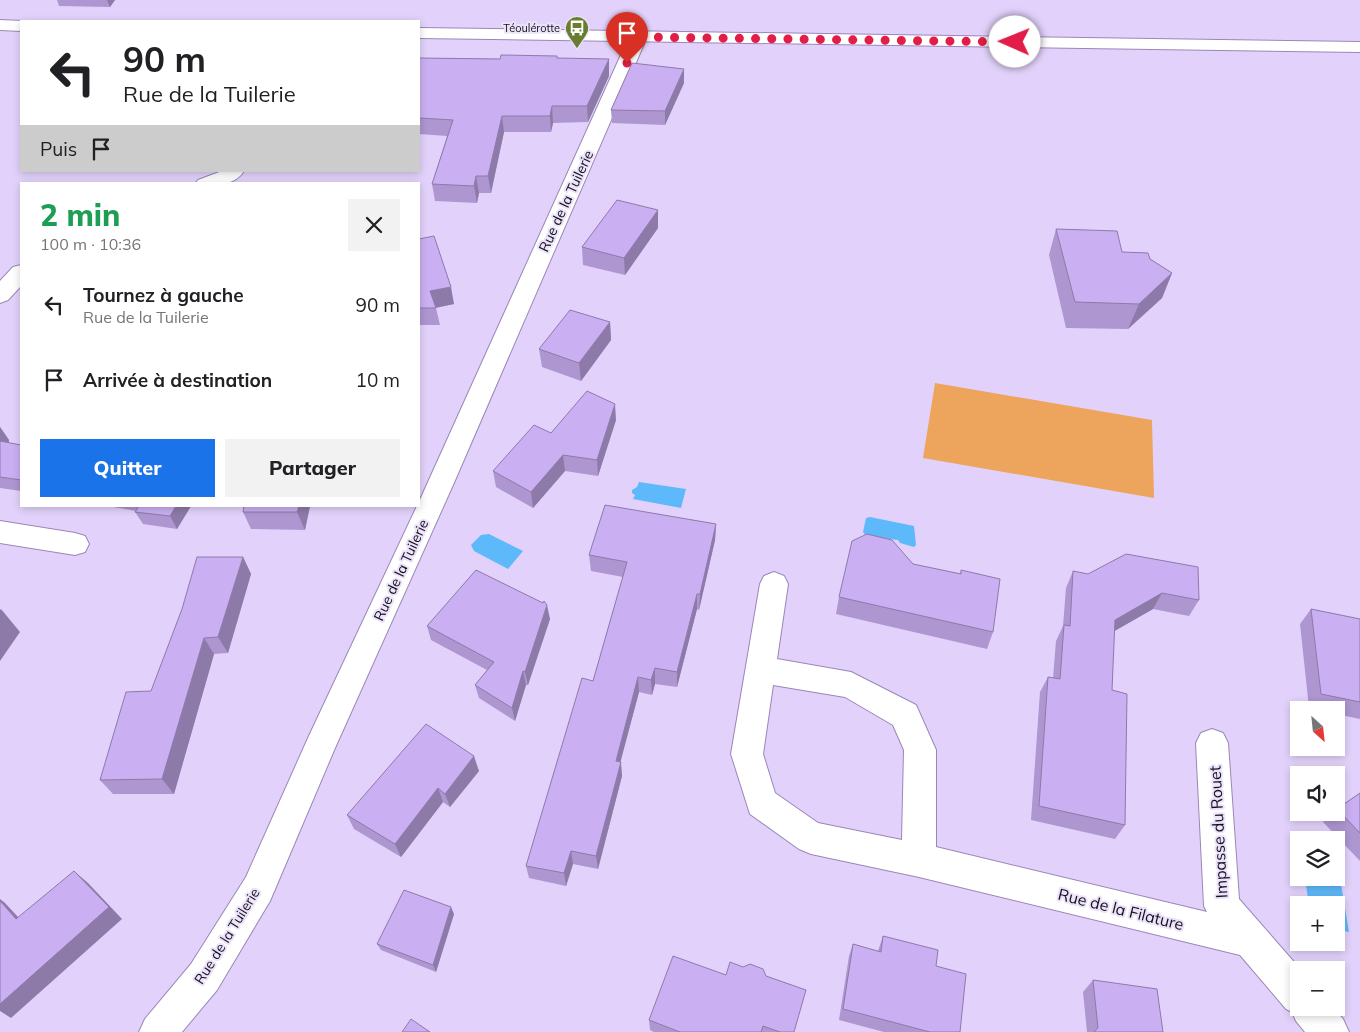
<!DOCTYPE html>
<html lang="fr">
<meta charset="utf-8">
<style>
body{margin:0;font-family:Mulish,sans-serif;background:#f2f2f2;color:#202124;height:100vh;display:flex;flex-direction:column;font-size:19px;white-space:nowrap}
*{box-sizing:border-box;margin:0}
p{font-size:16px;color:#757577}
.icon{flex:none;width:28px;height:28px;fill:none;stroke:currentColor;stroke-width:2;stroke-linecap:round;stroke-linejoin:round}
.map{position:relative;flex:1;overflow:hidden}
.drawer{position:absolute;left:20px;top:182px;width:400px;height:325px;display:flex;flex-direction:column;background:#fff;border-radius:0px;box-shadow:0 2px 8px #0003}
.drawer>*{flex:none}
.hud{position:absolute;left:20px;top:20px;width:400px;height:152px;border-radius:0px;box-shadow:0 2px 8px #0003;background:#fff;color:#202124;overflow:hidden}
.needle{width:32px;rotate:153deg}
.buttons{position:absolute;left:1290px;top:701px;display:grid;gap:10px}
.buttons a{display:grid;place-items:center;width:55px;height:55px;border-radius:0px;background:#fff;box-shadow:0 2px 8px #0003;font-size:25px}
.pin{position:absolute;display:grid;place-items:center;width:42px;height:42px;color:#fff;margin:-51px -21px;border-radius:50% 50% 50% 0;rotate:-45deg;box-shadow:0 0 5px #0007}
.pin .icon{rotate:45deg}
.me{position:absolute;width:55px;margin:-28px;rotate:271deg;stroke-linejoin:round;filter:drop-shadow(0 0 4px #0008)}
.turn{display:flex;align-items:center;gap:18px;height:105px;padding:0 20px;font-size:22px}
.turn .icon{width:65px;height:65px;stroke-width:2.5}
.turn b{display:block;font-size:35px;line-height:42px}
.then{display:flex;align-items:center;height:48px;padding:0 20px;background:#0003;gap:10px;font-size:19px}
.round{display:grid;place-items:center;flex:none;width:52px;height:52px;border-radius:0px;background:#f2f2f2}
.headline{display:flex;align-items:center;justify-content:space-between;height:85px;padding:0 20px}
h1{font-size:30px;font-weight:800;line-height:38px;color:#1e9e55}
.action{display:flex;gap:10px;margin-top:auto;padding:10px 20px}
.action a{flex:1;height:58px;border-radius:0px;background:#1a73e8;color:#fff;font-size:20px;font-weight:800;line-height:58px;text-align:center}
.action a+a{background:#f2f2f2;color:#202124}
ul{padding:0;list-style:none}
li{display:flex;align-items:center;gap:15px;height:75px;padding:0 20px}
li div{flex:1}
li b{display:block;font-size:19px}
li em{font-style:normal}
.map>svg:first-child{display:block}
</style>
<div class="map">
<svg width="1360" height="1032" viewBox="0 0 1360 1032">
<rect width="100%" height="100%" fill="#e2d2fb"/>
<path fill="#eda45d" d="M 935,383 L 1152,420 L 1154,498 L 923,458 Z"/>
<path fill="#5eb9fb" d="M 639,482 L 686,489 L 681,508 L 633,499 L 635,495 L 632,493 L 632,490 L 637,487 Z
M 870,517 L 914,526 L 916,545 L 914,547 L 900,543 L 898,540 L 866,536 L 863,532 L 866,518 Z
M 489,534 L 523,551 L 508,569 L 474,551 L 471,545 L 481,535 Z
M 1336,858 L 1337,860 L 1349,932 L 1336,930 L 1336,905 L 1309,905 L 1305,878 L 1336,878 Z"/>
<g fill="none" stroke-linecap="round" stroke-linejoin="round">
<g stroke="#9a87b7" stroke-width="2">
<path id="street" d="M 638,32 L 644,33 L 647,37 L 453,485 L 335,748 L 270,901 L 217,990 L 182,1032 L 139,1032 L 145,1019 L 191,964 L 246,877 L 308,738 L 417,506 L 419,506 L 419,502 L 629,37 L 632,33 Z
M 222,171 L 244,171 C 233,188 213,184 195,184 L 198,180 Z
M 21,265 L 21,286 L 8,300 L 0,303 L 0,281 L 13,267 Z
M 0,521 L 75,533 L 85,536 L 89,544 L 85,552 L 75,555 L 0,543 Z
M 774,572 L 784,576 L 788,584 L 777,659 L 851,672 L 916,705 L 936,750 L 936,847 L 1207,912 L 1204,906 L 1196,743 L 1201,733 L 1212,729 L 1223,733 L 1228,743 L 1239,899 L 1301,970 L 1299,970 L 1299,1008 L 1333,1008 L 1343,1019 L 1349,1032 L 1305,1032 L 1296,1021 L 1292,1012 L 1286,1009 L 1240,955 L 919,877 L 811,854 L 799,849 L 750,814 L 731,754 L 760,584 L 764,576 ZM 773,685 L 845,697 L 893,725 L 904,750 L 902,840 L 818,823 L 775,793 L 763,754 Z"/>
</g>
<g stroke="#9a87b7" stroke-width="2">
<path id="primary" d="M 0,20 L 23,21 L 21,21 L 21,31 L 0,30 Z
M 419,28 L 1360,42 L 1360,52 L 419,38 Z"/>
</g>
<use href="#street" fill="#fff" fill-rule="evenodd"/>
<use href="#primary" fill="#fff" fill-rule="evenodd"/>
</g>
<path fill="#ae96d0" d="M 57,0 L 115,0 L 110,7 L 59,6 Z
M 419,58 L 500,59 L 557,58 L 609,76 L 588,122 L 553,123 L 551,132 L 504,132 L 491,193 L 479,193 L 477,203 L 435,201 L 432,184 L 447,136 L 419,134 Z
M 684,83 L 665,125 L 612,123 L 611,110 Z
M 658,210 L 658,228 L 625,275 L 583,265 L 582,247 Z
M 1056,229 L 1122,252 L 1150,259 L 1172,273 L 1162,298 L 1128,329 L 1066,328 L 1049,255 Z
M 419,239 L 454,304 L 436,308 L 440,325 L 419,325 Z
M 610,322 L 611,340 L 581,381 L 542,367 L 539,349 Z
M 616,420 L 598,476 L 565,471 L 533,508 L 496,487 L 493,471 L 551,433 Z
M 0,427 L 9,440 L 9,443 L 21,445 L 21,491 L 0,488 Z
M 108,506 L 191,506 L 177,529 L 143,524 L 135,512 L 136,511 Z
M 310,506 L 305,530 L 251,529 L 243,512 Z
M 716,524 L 715,540 L 699,610 L 697,609 L 677,687 L 655,684 L 652,695 L 639,692 L 620,762 L 622,776 L 598,869 L 573,864 L 566,886 L 529,878 L 526,866 L 593,681 L 623,577 L 591,571 L 589,555 Z
M 243,557 L 251,574 L 228,653 L 214,654 L 174,794 L 113,794 L 100,780 L 151,691 Z
M 913,564 L 960,574 L 961,570 L 993,632 L 987,649 L 836,614 L 839,597 Z
M 1073,571 L 1199,600 L 1189,616 L 1153,609 L 1114,631 L 1112,690 L 1125,825 L 1115,839 L 1031,820 L 1040,692 L 1048,677 L 1053,678 L 1056,641 L 1063,626 L 1066,588 Z
M 1311,609 L 1360,619 L 1360,719 L 1336,714 L 1336,710 L 1319,710 L 1309,708 L 1300,624 Z
M 550,619 L 528,685 L 526,685 L 515,721 L 479,698 L 475,685 L 487,670 L 431,640 L 427,626 Z
M 479,771 L 450,807 L 443,802 L 401,857 L 354,829 L 347,815 Z
M 1360,793 L 1360,861 L 1323,822 L 1333,812 L 1336,812 L 1336,809 Z
M 454,914 L 436,972 L 381,950 L 377,944 Z
M 883,936 L 936,966 L 960,1032 L 884,1032 L 839,1020 L 849,956 L 853,944 L 878,951 Z
M 726,975 L 794,1032 L 654,1032 L 650,1030 L 649,1020 Z
M 1093,980 L 1163,1032 L 1087,1032 L 1083,992 Z"/>
<path fill="#8d7aa9" d="M 107,0 L 115,0 L 110,7 Z
M 609,59 L 609,76 L 588,122 L 587,106 Z
M 684,69 L 684,83 L 665,125 L 665,111 Z
M 552,106 L 553,123 L 551,132 L 550,116 Z
M 502,116 L 504,132 L 491,193 L 488,176 Z
M 476,176 L 479,193 L 477,203 L 474,186 Z
M 658,210 L 658,228 L 625,275 L 624,258 Z
M 1172,273 L 1162,298 L 1128,329 L 1139,304 Z
M 451,287 L 454,304 L 434,308 L 430,291 Z
M 610,322 L 611,340 L 581,381 L 579,363 Z
M 615,404 L 616,420 L 598,476 L 597,460 Z
M 0,427 L 9,440 L 7,454 L 0,443 Z
M 563,455 L 565,471 L 533,508 L 531,492 Z
M 176,506 L 191,506 L 177,529 L 170,516 Z
M 299,506 L 310,506 L 305,530 L 297,512 Z
M 716,524 L 715,540 L 699,610 L 700,594 Z
M 243,557 L 251,574 L 228,653 L 218,637 Z
M 1162,593 L 1153,609 L 1106,636 L 1115,620 Z
M 697,594 L 697,609 L 677,687 L 677,672 Z
M 547,605 L 550,619 L 528,685 L 525,672 Z
M 1,609 L 20,632 L 0,661 L 0,610 Z
M 204,638 L 214,654 L 174,794 L 162,779 Z
M 655,668 L 655,684 L 652,695 L 651,680 Z
M 523,671 L 526,685 L 515,721 L 512,708 Z
M 638,677 L 639,692 L 617,775 L 616,761 Z
M 474,756 L 479,771 L 450,807 L 445,794 Z
M 621,762 L 622,776 L 598,869 L 596,856 Z
M 438,788 L 443,802 L 401,857 L 395,844 Z
M 571,851 L 573,864 L 566,886 L 564,873 Z
M 74,871 L 88,883 L 122,919 L 11,1018 L 0,1011 L 0,1004 Z
M 0,899 L 5,903 L 31,931 L 16,919 L 0,901 Z
M 451,907 L 454,914 L 436,972 L 433,965 Z"/>
<path fill="#caaff2" stroke="#8d7aa9" d="M 501,55 L 557,56 L 557,58 L 609,59 L 587,106 L 552,106 L 550,116 L 502,116 L 488,176 L 476,176 L 474,186 L 432,184 L 453,120 L 419,118 L 419,58 L 500,59 Z
M 632,63 L 684,69 L 665,111 L 611,110 Z
M 617,200 L 658,210 L 624,258 L 582,247 Z
M 1056,229 L 1117,231 L 1122,252 L 1148,253 L 1150,259 L 1172,273 L 1139,304 L 1075,302 Z
M 434,236 L 451,287 L 430,291 L 436,308 L 419,308 L 419,239 Z
M 570,310 L 610,322 L 579,363 L 539,349 Z
M 587,391 L 615,404 L 597,460 L 563,455 L 531,492 L 493,471 L 534,425 L 551,433 Z
M 0,441 L 21,445 L 21,480 L 0,477 Z
M 605,505 L 716,524 L 700,594 L 697,594 L 677,672 L 655,668 L 651,680 L 638,677 L 616,761 L 621,762 L 596,856 L 571,851 L 564,873 L 526,866 L 582,678 L 593,681 L 627,562 L 589,555 Z
M 139,506 L 176,506 L 170,516 L 135,512 Z
M 244,506 L 299,506 L 297,512 L 243,512 Z
M 867,534 L 892,540 L 913,564 L 961,574 L 961,570 L 1000,579 L 993,632 L 839,597 L 852,541 Z
M 1126,554 L 1198,567 L 1199,600 L 1162,593 L 1115,620 L 1112,690 L 1127,694 L 1125,825 L 1039,806 L 1048,677 L 1060,679 L 1064,625 L 1070,626 L 1073,571 L 1088,574 Z
M 197,557 L 243,557 L 218,637 L 204,638 L 162,779 L 100,780 L 126,692 L 151,691 L 182,609 Z
M 476,570 L 543,603 L 544,601 L 547,605 L 525,672 L 523,671 L 512,708 L 475,685 L 494,662 L 427,626 Z
M 1311,609 L 1360,619 L 1360,702 L 1321,694 Z
M 426,724 L 474,756 L 445,794 L 438,788 L 395,844 L 347,815 Z
M 1360,793 L 1360,833 L 1337,809 Z
M 74,871 L 109,907 L 0,1004 L 0,901 L 16,919 Z
M 404,890 L 451,907 L 433,965 L 377,944 Z
M 883,936 L 938,950 L 936,966 L 966,974 L 960,1032 L 930,1032 L 843,1009 L 853,944 L 881,952 Z
M 673,956 L 726,975 L 730,962 L 743,967 L 750,964 L 763,969 L 766,976 L 806,990 L 794,1032 L 780,1032 L 763,1026 L 761,1032 L 680,1032 L 649,1020 Z
M 1093,980 L 1157,989 L 1163,1032 L 1094,1032 L 1098,1028 Z
M 411,1019 L 430,1032 L 402,1032 Z"/>
<g fill="none" stroke-linecap="round" stroke-linejoin="round">
<path stroke="#e11d48" stroke-width="9" stroke-dasharray="0 16.2" d="M 627,63 L 638,37 L 1015,42"/>
</g>
<defs>
<g id="bus-pin" transform="scale(1.25)"><path d="M0 17L-7.5 6A9.5 9.5 0 1 1 7.5 6Z" fill="#687d2f" stroke="#ebe3f8"/><path d="M-5-6H5V4H4V6H2V4H-2V6H-4V4H-5ZM-3.5-4V0h7V-4ZM-3.5 1.2v1.5H-2V1.2ZM2 1.2v1.5H3.5V1.2Z" fill="#fff"/></g>
</defs>
<g fill-rule="evenodd">
<use href="#bus-pin" x="577" y="28"/>
</g>
<g text-anchor="middle" stroke-width="4" stroke-linejoin="round" paint-order="stroke">
<g font-size="11" fill="#170f21" stroke="#ebe3f8" text-anchor="end">
<text x="560" y="32">Téoulérotte</text>
</g>
<g font-size="14" fill="#170f21" stroke="#ebe3f8">
<text transform="translate(566 201) rotate(-65)" y="5">Rue de la Tuilerie</text>
<text transform="translate(401 570) rotate(-65)" y="5">Rue de la Tuilerie</text>
<text transform="translate(227 936) rotate(-58)" y="5">Rue de la Tuilerie</text>
</g>
<g font-size="16" fill="#170f21" stroke="#ebe3f8">
<text transform="translate(1218 832) rotate(-93)" y="6">Impasse du Rouet</text>
<text transform="translate(1121 909) rotate(14)" y="6">Rue de la Filature</text>
</g>
</g>
</svg>
<div class="buttons">
<a><svg class="needle" viewBox="-14 -14 28 28"><path d="M0-13l5 13h-10z" fill="#e53935"/><path d="M0 13l5-13h-10z" fill="#757577"/></svg></a>
<a><svg class="icon" aria-label="sound" viewBox="0 0 24 24"><path d="M4 9h4l5-4v14l-5-4H4zM17 9q2 3 0 6"/></svg></a>
<a><svg class="icon" aria-label="layers" viewBox="0 0 24 24"><path d="M12 4l9 5-9 5-9-5zM3 14l9 5 9-5"/></svg></a>
<a>+</a>
<a>−</a>
</div>
<div class="pin" style="left:627px;top:63px;background:#d93025"><svg class="icon" aria-label="arrive" viewBox="0 0 24 24"><path d="M6 21V4h12l-3 4 3 4H6"/></svg></div>
<svg class="me" style="left:1015px;top:42px" viewBox="-20 -20 40 40"><circle r="19" fill="#fff"/><path d="M0-13L10 11 0 6-10 11z" fill="#e11d48"/></svg>
<div class="hud">
<div class="turn"><svg class="icon" aria-label="left" viewBox="0 0 24 24"><path d="M17 20v-9H6M10 6l-5 5 5 5"/></svg><div><b>90 m</b>Rue de la Tuilerie</div></div>
<div class="then">Puis<svg class="icon" aria-label="arrive" viewBox="0 0 24 24"><path d="M6 21V4h12l-3 4 3 4H6"/></svg></div>
</div>
<section class="drawer">
<div class="headline"><div><h1>2 min</h1><p>100 m · 10:36</p></div><a class="round"><svg class="icon" aria-label="close" viewBox="0 0 24 24"><path d="M6 6l12 12M18 6L6 18"/></svg></a></div>
<ul>
<li><svg class="icon" aria-label="left" viewBox="0 0 24 24"><path d="M17 20v-9H6M10 6l-5 5 5 5"/></svg><div><b>Tournez à gauche</b><p>Rue de la Tuilerie</p></div><em>90 m</em></li>
<li><svg class="icon" aria-label="arrive" viewBox="0 0 24 24"><path d="M6 21V4h12l-3 4 3 4H6"/></svg><div><b>Arrivée à destination</b></div><em>10 m</em></li>
</ul>
<div class="action"><a>Quitter</a><a>Partager</a></div>
</section>
</div>
